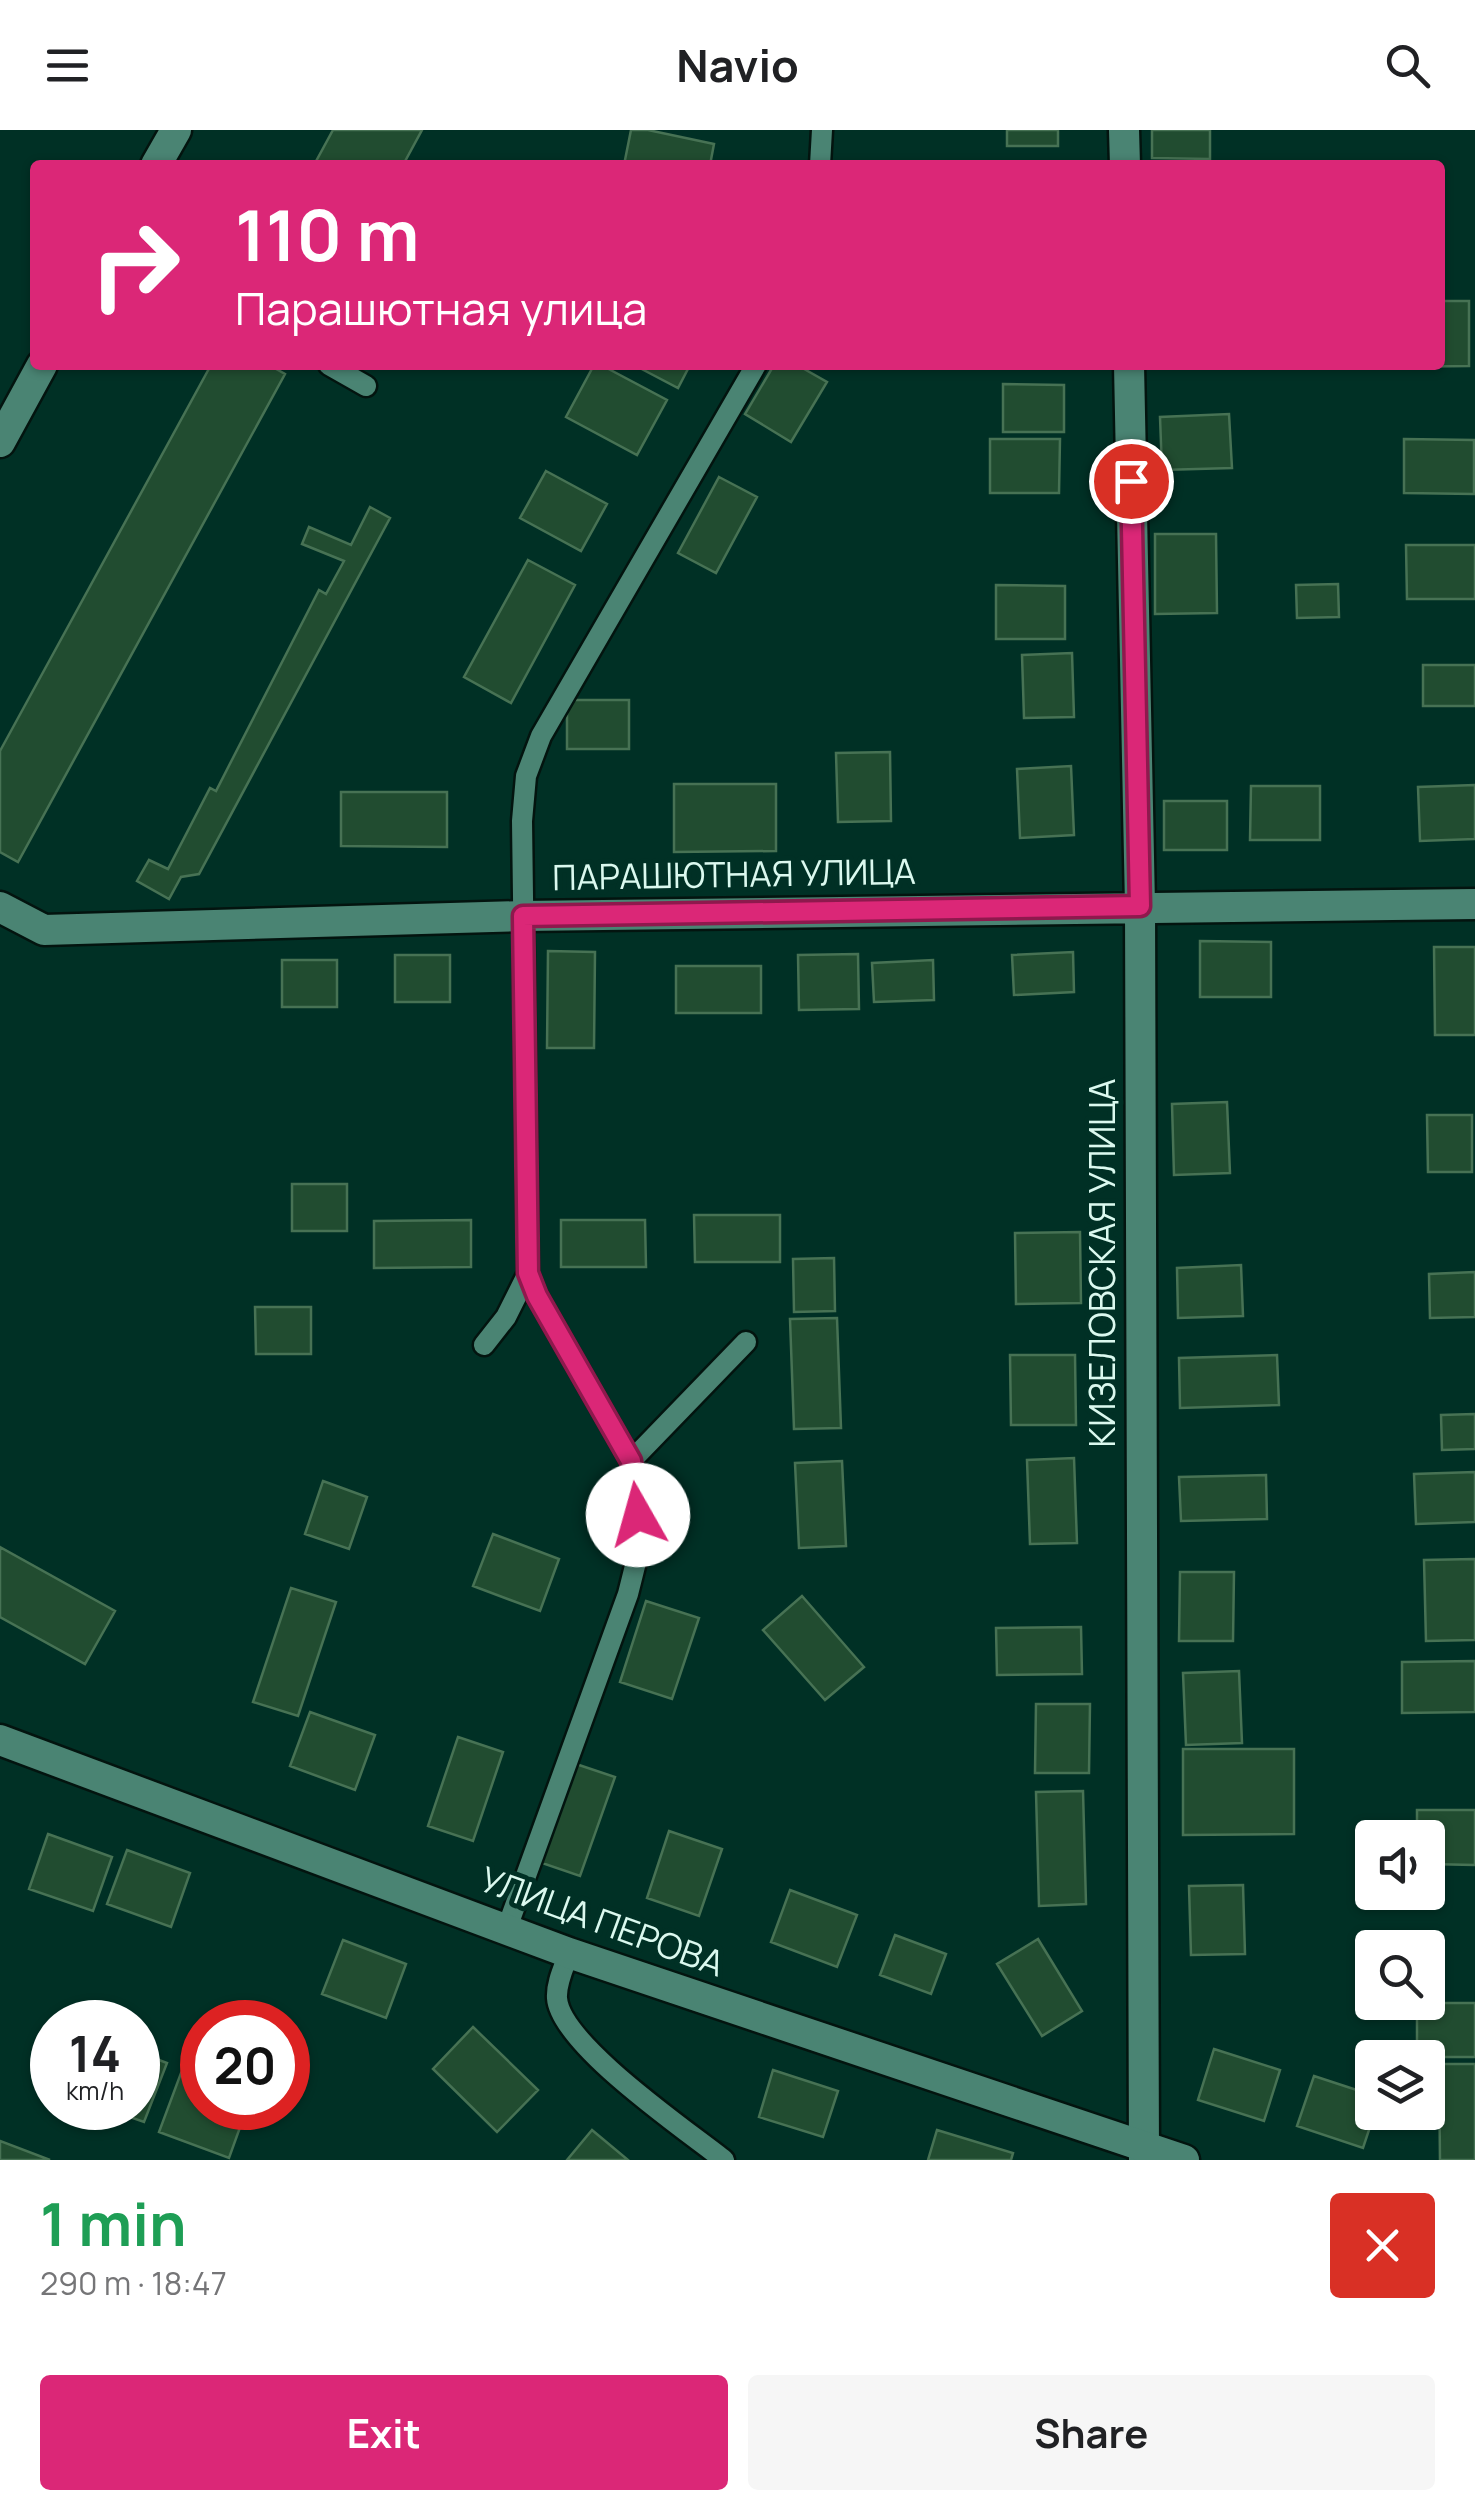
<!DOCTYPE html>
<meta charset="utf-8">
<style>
body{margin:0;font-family:Manrope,sans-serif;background:#f6f6f6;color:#202124;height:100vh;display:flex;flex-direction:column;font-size:38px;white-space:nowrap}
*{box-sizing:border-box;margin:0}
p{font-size:32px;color:#757577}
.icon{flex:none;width:55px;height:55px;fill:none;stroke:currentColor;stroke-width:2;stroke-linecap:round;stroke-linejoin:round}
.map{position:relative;height:2030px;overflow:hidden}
.sheet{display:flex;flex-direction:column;background:#fff;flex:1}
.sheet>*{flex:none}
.top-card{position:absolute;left:30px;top:30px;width:1415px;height:210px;border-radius:10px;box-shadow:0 2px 8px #0004;background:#db2777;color:#fff;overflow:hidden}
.buttons{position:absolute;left:1355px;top:1690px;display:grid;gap:20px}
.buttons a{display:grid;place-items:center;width:90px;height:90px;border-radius:10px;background:#fff;box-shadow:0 2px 8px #0004;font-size:50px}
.speed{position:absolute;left:30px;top:1870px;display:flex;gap:20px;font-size:50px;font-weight:700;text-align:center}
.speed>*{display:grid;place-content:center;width:130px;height:130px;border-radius:50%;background:#fff;box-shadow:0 2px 8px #0004;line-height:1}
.speed small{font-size:25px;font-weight:400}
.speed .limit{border:15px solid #d22;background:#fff;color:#111}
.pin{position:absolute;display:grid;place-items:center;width:85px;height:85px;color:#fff;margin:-42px;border:5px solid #fff;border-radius:50%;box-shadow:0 2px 10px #0007}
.me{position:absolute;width:110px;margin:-55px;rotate:353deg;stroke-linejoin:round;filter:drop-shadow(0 0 8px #0008)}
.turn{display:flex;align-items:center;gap:35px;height:210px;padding:0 40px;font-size:45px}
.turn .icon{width:130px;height:130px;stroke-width:2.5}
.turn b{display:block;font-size:70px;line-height:85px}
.round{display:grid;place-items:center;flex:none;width:105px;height:105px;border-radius:10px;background:#f6f6f6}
.headline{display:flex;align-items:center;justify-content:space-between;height:170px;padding:0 40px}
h1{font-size:60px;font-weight:700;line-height:75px;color:#1e9e55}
.primary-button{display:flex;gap:20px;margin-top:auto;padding:20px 40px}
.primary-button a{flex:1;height:115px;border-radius:10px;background:#db2777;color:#fff;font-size:40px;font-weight:700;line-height:115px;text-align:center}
.primary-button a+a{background:#f6f6f6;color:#202124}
header{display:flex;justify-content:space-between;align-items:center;height:130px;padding:0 40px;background:#fff;font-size:45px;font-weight:700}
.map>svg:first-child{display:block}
</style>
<header><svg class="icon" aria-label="menu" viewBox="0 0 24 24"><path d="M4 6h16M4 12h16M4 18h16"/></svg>Navio<svg class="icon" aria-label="search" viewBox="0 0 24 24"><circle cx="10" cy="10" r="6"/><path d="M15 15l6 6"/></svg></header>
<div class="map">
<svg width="1475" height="2030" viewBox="0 0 1475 2030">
<rect width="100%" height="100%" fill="#003025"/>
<path fill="#214c30" stroke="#477254" stroke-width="2.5" d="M 333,0 L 422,0 L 403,35 L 314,35 Z
M 631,0 L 648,0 L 714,14 L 710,35 L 624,35 Z
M 1007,0 L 1058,0 L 1058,16 L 1007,16 Z
M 1152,0 L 1210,0 L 1210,29 L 1152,28 Z
M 1440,171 L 1469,171 L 1469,236 L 1385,237 L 1440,235 Z
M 211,235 L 269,235 L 285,244 L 18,732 L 0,722 L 0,621 Z
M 594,235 L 601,235 L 667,270 L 637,325 L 566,287 Z
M 634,235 L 690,235 L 678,258 Z
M 774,235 L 797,235 L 827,252 L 791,312 L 745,284 Z
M 1003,254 L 1064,255 L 1064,302 L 1003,302 Z
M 1229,284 L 1232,338 L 1162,340 L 1160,287 Z
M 990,309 L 1060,309 L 1059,363 L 990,363 Z
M 1404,309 L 1474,310 L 1474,364 L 1404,363 Z
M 546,341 L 607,374 L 581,421 L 520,388 Z
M 719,347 L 757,367 L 716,443 L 678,423 Z
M 370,377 L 390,388 L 199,744 L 181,747 L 169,769 L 137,751 L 149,730 L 168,739 L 210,658 L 216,661 L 319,460 L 326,464 L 344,431 L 302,414 L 309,397 L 351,415 Z
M 1155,404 L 1216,404 L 1217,483 L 1155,484 Z
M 1406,415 L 1475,415 L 1475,469 L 1407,469 Z
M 528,430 L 575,455 L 511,573 L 464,547 Z
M 1338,454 L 1339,487 L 1297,488 L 1296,455 Z
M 996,455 L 1065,456 L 1065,509 L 996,509 Z
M 1072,523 L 1074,587 L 1024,588 L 1022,525 Z
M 1423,535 L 1475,535 L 1475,576 L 1423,576 Z
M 567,570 L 629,570 L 629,619 L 567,619 Z
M 890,622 L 891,691 L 838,692 L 836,623 Z
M 1071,636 L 1074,705 L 1020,708 L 1017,639 Z
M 674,654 L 776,654 L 776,721 L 674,722 Z
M 1475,655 L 1475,709 L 1420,711 L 1418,657 Z
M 1251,656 L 1320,656 L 1320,710 L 1250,710 Z
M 341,662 L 447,662 L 447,717 L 341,716 Z
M 1164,671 L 1227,671 L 1227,720 L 1164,720 Z
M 1200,811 L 1271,812 L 1271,867 L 1200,867 Z
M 1434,817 L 1475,817 L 1475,905 L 1435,905 Z
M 548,821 L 595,822 L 594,918 L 547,918 Z
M 1073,822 L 1074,862 L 1014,865 L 1012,825 Z
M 858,824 L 859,879 L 799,880 L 798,825 Z
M 395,825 L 450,825 L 450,872 L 395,872 Z
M 282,830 L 337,830 L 337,877 L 282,877 Z
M 933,830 L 934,870 L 874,872 L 872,833 Z
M 676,836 L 761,836 L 761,883 L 676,883 Z
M 1227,972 L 1230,1043 L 1174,1045 L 1172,974 Z
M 1427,985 L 1472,985 L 1472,1042 L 1428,1042 Z
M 292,1054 L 347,1054 L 347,1101 L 292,1101 Z
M 694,1085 L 780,1085 L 780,1132 L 695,1132 Z
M 471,1090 L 471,1137 L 374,1138 L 374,1091 Z
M 561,1090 L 645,1090 L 646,1137 L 561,1137 Z
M 1080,1102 L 1081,1173 L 1016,1174 L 1015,1103 Z
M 834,1128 L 835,1181 L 794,1182 L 793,1129 Z
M 1241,1135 L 1243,1186 L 1178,1188 L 1177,1138 Z
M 1475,1142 L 1475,1187 L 1430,1188 L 1429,1144 Z
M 255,1177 L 311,1177 L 311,1224 L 256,1224 Z
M 837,1188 L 841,1298 L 794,1299 L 790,1189 Z
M 1010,1225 L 1075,1225 L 1076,1295 L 1011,1295 Z
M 1277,1225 L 1279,1275 L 1180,1278 L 1179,1228 Z
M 1475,1284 L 1475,1319 L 1442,1320 L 1441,1285 Z
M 1074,1328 L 1077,1413 L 1030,1414 L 1027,1330 Z
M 842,1331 L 846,1416 L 799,1418 L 795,1333 Z
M 1475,1342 L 1475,1392 L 1416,1394 L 1414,1344 Z
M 1266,1345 L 1267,1389 L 1181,1391 L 1179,1347 Z
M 323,1351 L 367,1367 L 349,1419 L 305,1404 Z
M 493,1404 L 559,1429 L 540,1481 L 473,1456 Z
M 0,1417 L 115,1481 L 85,1534 L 0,1487 Z
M 1475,1429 L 1475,1510 L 1426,1511 L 1424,1430 Z
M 1180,1442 L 1234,1442 L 1233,1511 L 1179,1511 Z
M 291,1458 L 336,1472 L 298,1586 L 253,1572 Z
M 802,1466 L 864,1537 L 825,1570 L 763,1500 Z
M 646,1471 L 699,1488 L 672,1569 L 620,1552 Z
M 1081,1497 L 1082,1544 L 997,1545 L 996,1498 Z
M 1475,1531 L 1475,1582 L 1402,1583 L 1402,1532 Z
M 1239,1541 L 1242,1613 L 1186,1615 L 1183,1543 Z
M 1036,1574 L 1090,1574 L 1089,1643 L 1035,1643 Z
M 310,1582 L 375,1605 L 355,1660 L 290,1636 Z
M 458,1607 L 503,1622 L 473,1711 L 428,1696 Z
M 1183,1619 L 1294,1619 L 1294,1704 L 1183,1705 Z
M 576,1634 L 615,1647 L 580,1746 L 542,1733 Z
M 1083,1661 L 1086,1774 L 1039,1776 L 1036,1662 Z
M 1417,1680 L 1475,1680 L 1475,1735 L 1428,1734 L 1428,1708 L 1417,1708 Z
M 669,1701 L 722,1719 L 699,1786 L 647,1768 Z
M 48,1704 L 112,1727 L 93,1781 L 29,1759 Z
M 127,1720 L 190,1743 L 171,1797 L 107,1774 Z
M 1243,1755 L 1245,1824 L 1191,1825 L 1189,1756 Z
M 790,1760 L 857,1785 L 837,1837 L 771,1812 Z
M 895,1805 L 946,1824 L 931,1864 L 880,1845 Z
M 1038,1809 L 1082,1881 L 1042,1906 L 997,1834 Z
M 343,1810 L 406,1834 L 386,1888 L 322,1864 Z
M 1417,1873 L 1475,1873 L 1475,1927 L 1417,1927 Z
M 473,1897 L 538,1960 L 497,2002 L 433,1939 Z
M 1214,1919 L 1280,1940 L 1264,1991 L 1198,1970 Z
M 138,1922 L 167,1933 L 144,1992 L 104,1978 L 138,1978 Z
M 1439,1934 L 1475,1934 L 1475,2030 L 1440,2030 Z
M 773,1940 L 838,1961 L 823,2007 L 759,1987 Z
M 181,1943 L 202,1951 L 202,1978 L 247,1978 L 229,2028 L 159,2002 Z
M 1314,1946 L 1372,1965 L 1375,1982 L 1363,2018 L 1297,1996 Z
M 592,2000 L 628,2030 L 567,2030 Z
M 937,2000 L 1013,2023 L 1011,2030 L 928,2030 Z
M 0,2011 L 50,2030 L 0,2030 Z"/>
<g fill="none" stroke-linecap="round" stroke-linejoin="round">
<g stroke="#03140f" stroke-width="25">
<path id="lane" d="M 820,35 L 822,0
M 329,235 L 366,256
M 484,1215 L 506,1187 L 528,1143
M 631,1331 L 746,1212
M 507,1798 L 628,1464 L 641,1412 L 631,1331 L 537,1166 L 528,1143 L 522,691 L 526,646 L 541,606 L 756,235
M 569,1823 C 564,1837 556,1853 557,1868 C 560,1914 686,2000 724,2030"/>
</g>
<g stroke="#03140f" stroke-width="35">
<path id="street" d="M 1124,0 L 1125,35
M 1129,235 L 1140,776 L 1144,2030
M 0,777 L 44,800 L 523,786 L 1475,774"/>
</g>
<g stroke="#03140f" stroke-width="35">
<path id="secondary" d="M 156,35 L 176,0
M 0,312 L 42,235
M 0,1610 L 569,1823 L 1184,2030"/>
</g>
<use href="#lane" stroke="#4a8473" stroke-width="20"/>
<use href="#street" stroke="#4a8473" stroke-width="30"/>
<use href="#secondary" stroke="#4a8473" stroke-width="30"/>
</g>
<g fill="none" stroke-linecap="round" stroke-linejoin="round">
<g stroke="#8e194d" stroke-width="25">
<path id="route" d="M 638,1385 L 631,1331 L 537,1166 L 528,1143 L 523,786 L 1140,776 L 1131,351"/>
</g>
<use href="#route" stroke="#db2777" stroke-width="18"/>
</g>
<g text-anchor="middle" stroke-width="10" stroke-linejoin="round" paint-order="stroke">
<g font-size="35" fill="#dbf9ef" stroke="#003025">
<text transform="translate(734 745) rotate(-1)" y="12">ПАРАШЮТНАЯ УЛИЦА</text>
<text transform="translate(1103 1133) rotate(-90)" y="12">КИЗЕЛОВСКАЯ УЛИЦА</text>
<text transform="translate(602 1792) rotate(20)" y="12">УЛИЦА ПЕРОВА</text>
</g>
</g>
</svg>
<div class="buttons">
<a><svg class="icon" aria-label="sound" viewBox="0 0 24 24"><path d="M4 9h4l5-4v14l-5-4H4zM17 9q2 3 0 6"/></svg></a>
<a><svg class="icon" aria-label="search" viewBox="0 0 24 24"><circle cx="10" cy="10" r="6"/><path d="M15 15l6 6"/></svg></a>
<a><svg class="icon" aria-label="layers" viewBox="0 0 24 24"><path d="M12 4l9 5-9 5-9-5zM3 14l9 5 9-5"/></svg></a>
</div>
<div class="speed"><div>14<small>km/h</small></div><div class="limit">20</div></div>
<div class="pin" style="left:1131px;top:351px;background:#d93025"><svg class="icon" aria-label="arrive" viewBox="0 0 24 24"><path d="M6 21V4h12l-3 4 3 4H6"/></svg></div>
<svg class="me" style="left:638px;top:1385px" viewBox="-20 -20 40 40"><circle r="19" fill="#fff"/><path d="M0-13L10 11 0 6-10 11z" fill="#db2777"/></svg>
<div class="top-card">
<div class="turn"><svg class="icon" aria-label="right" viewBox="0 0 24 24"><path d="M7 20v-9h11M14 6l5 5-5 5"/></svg><div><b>110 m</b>Парашютная улица</div></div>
</div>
</div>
<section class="sheet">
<div class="headline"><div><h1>1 min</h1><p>290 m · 18:47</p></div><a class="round" style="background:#d93025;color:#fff"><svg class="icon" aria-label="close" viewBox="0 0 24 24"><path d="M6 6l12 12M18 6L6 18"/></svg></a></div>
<div class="primary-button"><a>Exit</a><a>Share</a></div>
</section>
